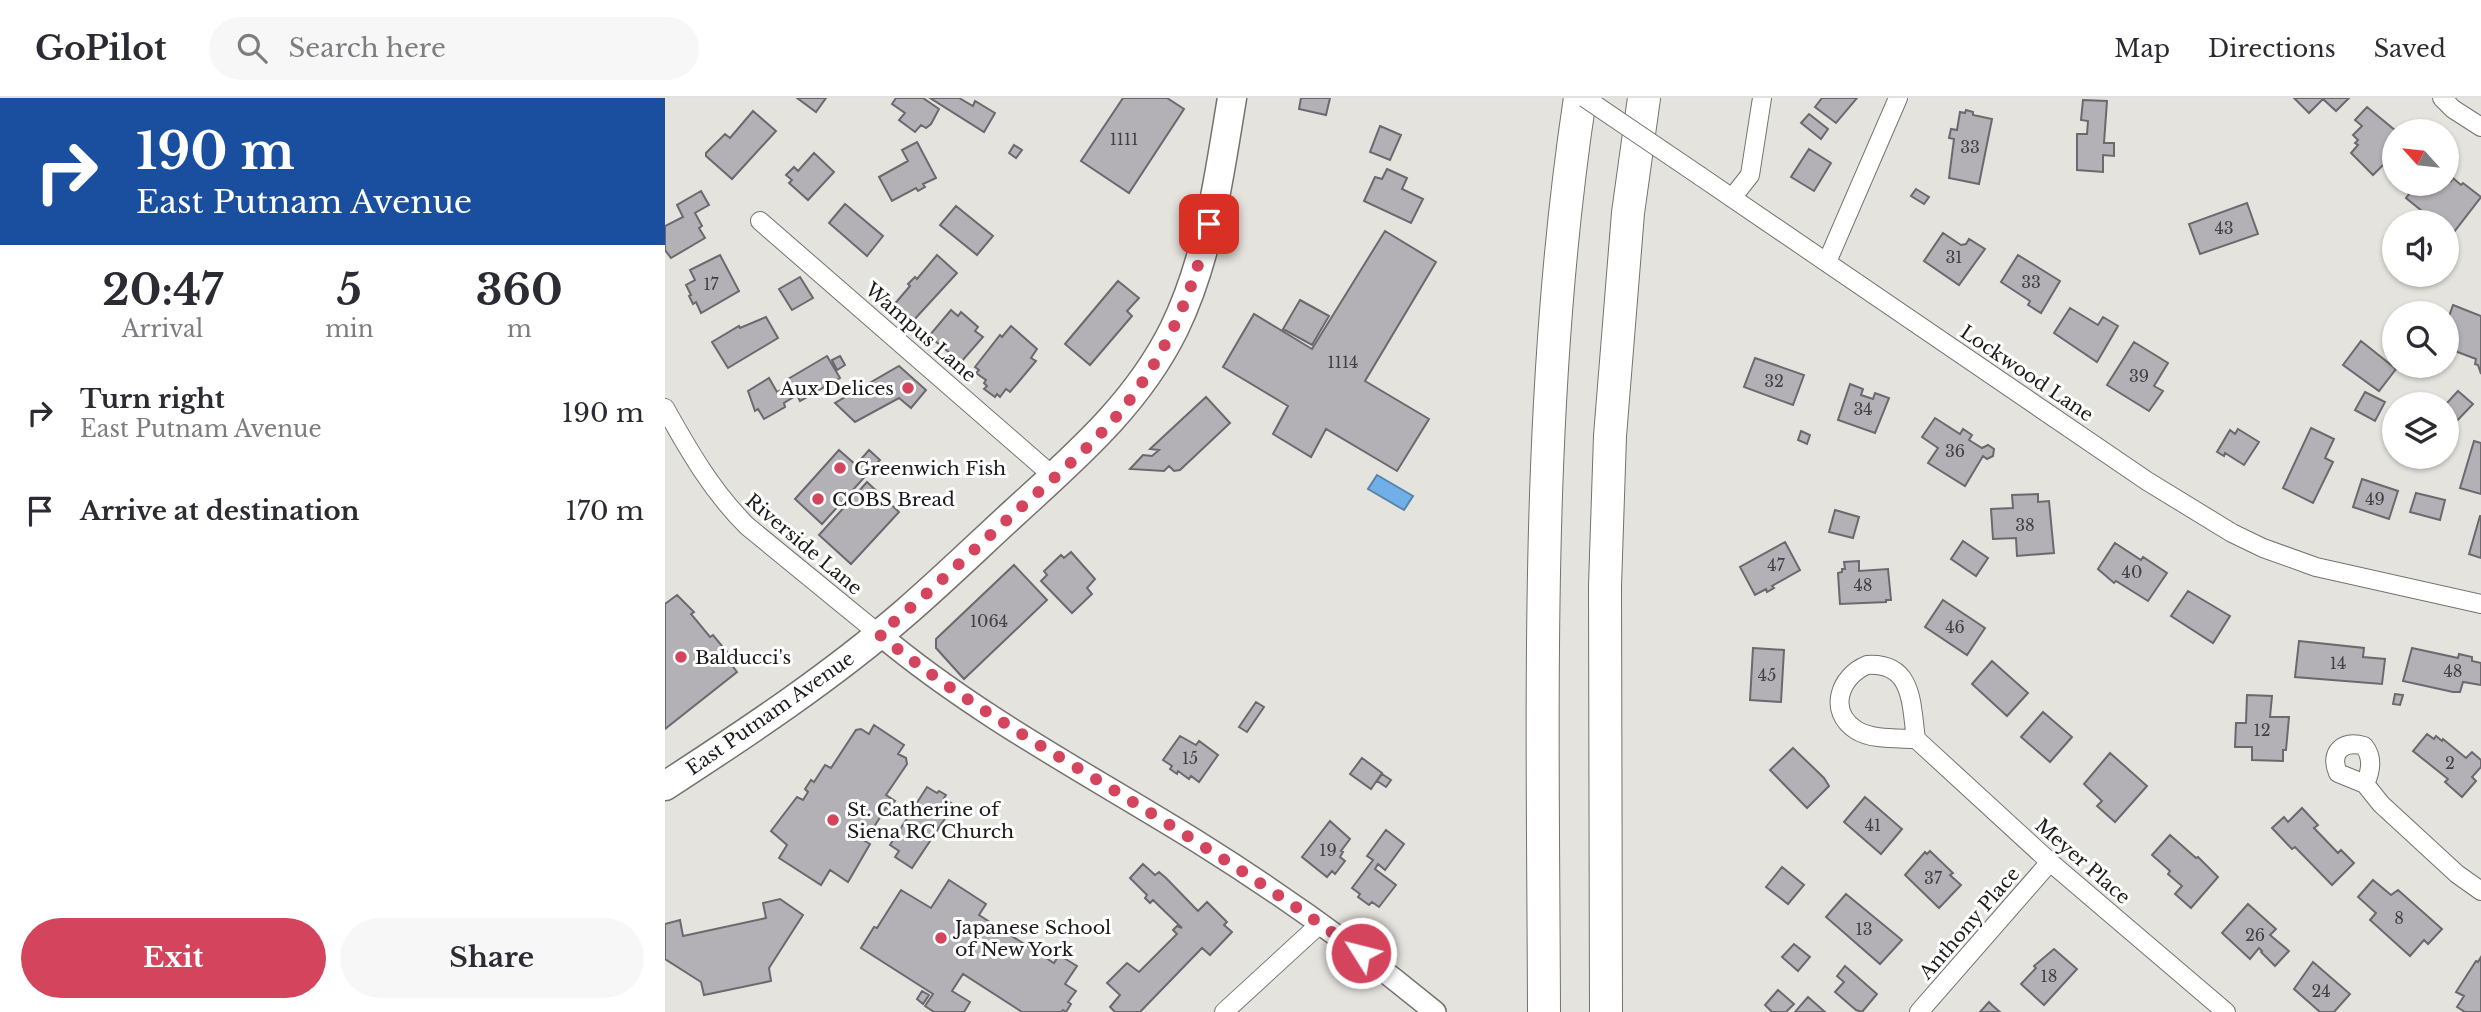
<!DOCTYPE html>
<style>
body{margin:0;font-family:"Libre Baskerville",serif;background:#f7f7f7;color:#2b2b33;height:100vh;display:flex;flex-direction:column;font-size:26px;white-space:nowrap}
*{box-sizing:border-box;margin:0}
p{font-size:23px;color:#7c7c81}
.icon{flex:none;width:38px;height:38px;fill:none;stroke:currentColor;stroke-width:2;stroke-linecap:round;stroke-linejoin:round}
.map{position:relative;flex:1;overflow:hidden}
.details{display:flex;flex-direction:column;background:#fff;width:665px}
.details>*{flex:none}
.hud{background:#1a4fa0;color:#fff;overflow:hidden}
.needle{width:46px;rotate:297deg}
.fabs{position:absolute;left:1717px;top:21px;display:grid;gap:14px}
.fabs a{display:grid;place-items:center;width:77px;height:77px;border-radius:50%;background:#fff;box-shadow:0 2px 5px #0004;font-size:35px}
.pin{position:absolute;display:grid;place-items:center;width:60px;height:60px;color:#fff;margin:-30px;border-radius:14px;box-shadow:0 4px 10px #0006}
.me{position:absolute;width:77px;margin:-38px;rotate:306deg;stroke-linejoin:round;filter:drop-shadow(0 0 5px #0008)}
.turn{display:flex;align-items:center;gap:24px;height:147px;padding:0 21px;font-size:32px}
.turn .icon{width:91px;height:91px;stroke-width:2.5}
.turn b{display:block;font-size:49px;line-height:60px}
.eta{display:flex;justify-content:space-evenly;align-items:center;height:119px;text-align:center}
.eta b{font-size:42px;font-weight:700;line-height:49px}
.cta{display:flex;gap:14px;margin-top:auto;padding:14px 21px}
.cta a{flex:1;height:80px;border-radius:42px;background:#d4445c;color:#fff;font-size:28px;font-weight:700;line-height:80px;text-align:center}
.cta a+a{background:#f7f7f7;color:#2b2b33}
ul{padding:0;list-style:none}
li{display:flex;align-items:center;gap:21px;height:98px;padding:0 21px}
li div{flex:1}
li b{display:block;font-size:26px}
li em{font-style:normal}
header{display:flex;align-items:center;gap:42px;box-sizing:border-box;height:98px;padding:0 35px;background:#fff;border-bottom:2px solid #e1e1e2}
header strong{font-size:33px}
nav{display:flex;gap:38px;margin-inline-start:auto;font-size:24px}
.search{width:490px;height:63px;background:#f7f7f7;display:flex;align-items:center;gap:18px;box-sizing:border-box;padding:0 24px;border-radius:38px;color:#7c7c81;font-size:26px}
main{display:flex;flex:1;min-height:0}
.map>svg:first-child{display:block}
</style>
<header>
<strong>GoPilot</strong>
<div class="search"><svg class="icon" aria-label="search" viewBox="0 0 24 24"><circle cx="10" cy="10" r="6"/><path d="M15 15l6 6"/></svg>Search here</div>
<nav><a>Map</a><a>Directions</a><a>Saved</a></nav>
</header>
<main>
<section class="details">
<div class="hud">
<div class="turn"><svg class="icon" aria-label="right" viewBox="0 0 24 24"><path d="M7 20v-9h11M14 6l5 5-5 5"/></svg><div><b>190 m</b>East Putnam Avenue</div></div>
</div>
<div class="eta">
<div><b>20:47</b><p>Arrival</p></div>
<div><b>5</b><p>min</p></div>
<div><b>360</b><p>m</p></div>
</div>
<ul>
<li><svg class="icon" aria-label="right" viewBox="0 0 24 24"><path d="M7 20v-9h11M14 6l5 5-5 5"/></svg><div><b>Turn right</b><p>East Putnam Avenue</p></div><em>190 m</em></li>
<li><svg class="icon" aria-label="arrive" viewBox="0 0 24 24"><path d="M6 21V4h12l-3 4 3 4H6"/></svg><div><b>Arrive at destination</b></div><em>170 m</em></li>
</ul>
<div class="cta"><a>Exit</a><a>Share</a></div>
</section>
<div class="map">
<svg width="1816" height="914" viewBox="0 0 1816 914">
<rect width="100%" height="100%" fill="#e5e3de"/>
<path fill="#71afe8" stroke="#5883aa" stroke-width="2" d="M 712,377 L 748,398 L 739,412 L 703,391 Z"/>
<path fill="#b3b1b6" stroke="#6b696e" stroke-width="2" d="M 132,0 L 161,0 L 151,14 Z
M 231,0 L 258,0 L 274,11 L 266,26 L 261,30 L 256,27 L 250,34 L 234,22 L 240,15 L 227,6 Z
M 265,0 L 294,0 L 308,8 L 310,3 L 330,15 L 319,34 Z
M 458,0 L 502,0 L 519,11 L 464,95 L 416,63 Z
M 636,0 L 665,0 L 661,17 L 634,11 Z
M 1157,0 L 1192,0 L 1171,25 L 1150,9 Z
M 1629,0 L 1684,0 L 1671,13 L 1658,1 L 1644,15 Z
M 1418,2 L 1442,3 L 1439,45 L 1449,45 L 1449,58 L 1438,57 L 1438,74 L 1412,72 L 1412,36 L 1422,36 L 1423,23 L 1416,22 Z
M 1702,9 L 1731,33 L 1727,41 L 1729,44 L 1729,68 L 1725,73 L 1718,67 L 1708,77 L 1686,55 L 1693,47 L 1690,45 L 1693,42 L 1688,37 L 1697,28 L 1690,22 Z
M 1301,12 L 1308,14 L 1308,17 L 1327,21 L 1314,86 L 1284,80 L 1289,41 L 1284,40 L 1286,31 L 1292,32 L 1295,14 L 1300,15 Z
M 88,13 L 111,33 L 67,81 L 41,58 L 41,55 L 60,36 L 65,40 Z
M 1144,16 L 1163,31 L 1156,41 L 1136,25 Z
M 715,28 L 736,37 L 725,62 L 705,54 Z
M 252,44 L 271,80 L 258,86 L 260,89 L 253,93 L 251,90 L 227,103 L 214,79 L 243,63 L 237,52 Z
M 349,47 L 357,52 L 351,60 L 344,55 Z
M 1144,51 L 1166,65 L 1149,93 L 1126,79 Z
M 149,55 L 169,74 L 143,102 L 124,85 L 127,82 L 121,77 L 129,69 L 133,73 Z
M 722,71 L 742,80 L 737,91 L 758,101 L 746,125 L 699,103 L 710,79 L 717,81 Z
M 1782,80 L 1786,83 L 1788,80 L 1796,87 L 1798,85 L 1816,99 L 1782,143 L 1782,124 L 1767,124 L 1768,122 L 1741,100 L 1752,86 L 1782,86 Z
M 1251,91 L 1264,99 L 1259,106 L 1246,98 Z
M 36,93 L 44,107 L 30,115 L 37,128 L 34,130 L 40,140 L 6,160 L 0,152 L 0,128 L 18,119 L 12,107 Z
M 1582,105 L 1593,136 L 1535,156 L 1524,126 Z
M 180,106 L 218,138 L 202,158 L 164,125 Z
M 291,108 L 328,138 L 312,157 L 275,127 Z
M 720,133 L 771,164 L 700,283 L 764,321 L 732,373 L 661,331 L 646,359 L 608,336 L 623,308 L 558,269 L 589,216 L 647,251 Z
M 1278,135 L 1296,147 L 1301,146 L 1304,141 L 1320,151 L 1294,187 L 1259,163 Z
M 55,157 L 74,193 L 36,215 L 31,204 L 28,206 L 24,198 L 26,197 L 21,187 L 30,182 L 25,172 Z
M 272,157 L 292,175 L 247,224 L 228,208 L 245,188 L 243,186 L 250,179 L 252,181 Z
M 1353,157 L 1395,183 L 1376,215 L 1363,207 L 1365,203 L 1336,184 Z
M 135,179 L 148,200 L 127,212 L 114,191 Z
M 453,183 L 474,200 L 462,213 L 467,218 L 425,267 L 400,246 Z
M 635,202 L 664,218 L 647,247 L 618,231 Z
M 1788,207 L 1816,218 L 1816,276 L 1813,267 L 1810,266 L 1811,261 L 1782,250 L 1782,224 Z
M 1405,210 L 1433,227 L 1438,219 L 1453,228 L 1432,264 L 1389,235 Z
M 286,212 L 293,218 L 296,214 L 313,229 L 310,233 L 318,239 L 296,264 L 264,238 Z
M 101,219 L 113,240 L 63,270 L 47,244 L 74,228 L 75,230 Z
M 346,228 L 372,251 L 366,260 L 371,263 L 345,294 L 341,291 L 335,299 L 332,296 L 330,299 L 319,291 L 322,288 L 319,285 L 321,282 L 311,275 L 314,272 L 310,269 L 335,237 L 337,239 Z
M 1696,243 L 1731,271 L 1714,293 L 1678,267 Z
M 1469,244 L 1503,265 L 1489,288 L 1498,293 L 1484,313 L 1442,287 Z
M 162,258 L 175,280 L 135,303 L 132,297 L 119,305 L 120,309 L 99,321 L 93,311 L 90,313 L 83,293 L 104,280 L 112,294 L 126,286 L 123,281 Z
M 175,258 L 180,267 L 172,272 L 167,262 Z
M 1090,260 L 1139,277 L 1128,307 L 1079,289 Z
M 234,268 L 261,292 L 246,310 L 234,300 L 190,324 L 170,305 Z
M 1185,286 L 1198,291 L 1196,297 L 1208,301 L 1210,295 L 1224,300 L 1210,335 L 1173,322 Z
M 1793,293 L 1808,306 L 1787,328 L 1782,323 L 1781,306 Z
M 1700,294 L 1720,304 L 1710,323 L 1690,312 Z
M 541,299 L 565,325 L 515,372 L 509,373 L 504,368 L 499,373 L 465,371 L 478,357 L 487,358 L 494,352 L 485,351 Z
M 1270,320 L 1295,336 L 1298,331 L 1307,337 L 1304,342 L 1317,350 L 1323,347 L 1329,351 L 1328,358 L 1322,361 L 1318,358 L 1300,388 L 1263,365 L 1273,350 L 1257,339 Z
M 1646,330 L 1669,341 L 1660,360 L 1668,364 L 1648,405 L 1618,390 Z
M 1573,331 L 1594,344 L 1579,367 L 1560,355 L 1559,358 L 1552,354 L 1565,332 L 1570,336 Z
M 1136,333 L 1145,337 L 1142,346 L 1133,342 Z
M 1809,343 L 1816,345 L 1816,396 L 1795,390 Z
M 174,352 L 191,367 L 204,352 L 215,362 L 157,426 L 130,401 Z
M 1697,381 L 1733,393 L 1724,421 L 1688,409 Z
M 202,384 L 234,414 L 186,466 L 154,437 Z
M 1751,395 L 1780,402 L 1775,422 L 1745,414 Z
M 1373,396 L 1373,404 L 1384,403 L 1389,455 L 1352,458 L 1351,440 L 1328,441 L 1326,411 L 1348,410 L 1347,397 Z
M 1170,412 L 1194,419 L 1188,440 L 1164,434 Z
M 1815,418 L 1816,418 L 1816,460 L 1804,456 Z
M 1298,443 L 1323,460 L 1311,478 L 1286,461 Z
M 1120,444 L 1135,472 L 1107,488 L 1109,490 L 1102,494 L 1101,491 L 1090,497 L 1075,469 Z
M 1450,445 L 1476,462 L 1478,459 L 1502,475 L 1483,503 L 1451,483 L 1449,485 L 1433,471 Z
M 406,454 L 430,481 L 422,490 L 427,496 L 407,515 L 376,483 L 382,477 L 379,473 L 396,457 L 399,460 Z
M 1194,463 L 1194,473 L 1223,471 L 1226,502 L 1221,502 L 1221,504 L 1175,506 L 1173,475 L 1177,474 L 1177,471 L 1180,471 L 1179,464 Z
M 349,467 L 382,502 L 299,581 L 271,550 L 271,541 Z
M 1523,493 L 1565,518 L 1548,545 L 1506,518 Z
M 12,497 L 29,514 L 26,516 L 45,539 L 48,537 L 62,554 L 59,557 L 72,574 L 0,631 L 0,506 Z
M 1278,502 L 1320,530 L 1302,557 L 1260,529 Z
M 1634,543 L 1699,550 L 1698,559 L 1720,561 L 1717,586 L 1630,579 Z
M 1088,550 L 1119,552 L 1116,604 L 1085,602 Z
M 1747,550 L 1793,560 L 1794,556 L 1807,559 L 1807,563 L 1816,565 L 1816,587 L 1798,584 L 1795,594 L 1788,594 L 1738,583 Z
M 1327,563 L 1363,595 L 1342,618 L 1307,586 Z
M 1730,596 L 1738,597 L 1735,607 L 1728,606 Z
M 1582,597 L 1607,598 L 1605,619 L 1624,619 L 1621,652 L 1618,652 L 1618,663 L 1587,662 L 1587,649 L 1570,649 L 1571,625 L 1581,625 Z
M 591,604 L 599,609 L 582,634 L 574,629 Z
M 1378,614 L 1407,639 L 1385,664 L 1356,639 Z
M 209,627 L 239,647 L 233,656 L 241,660 L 242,666 L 221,697 L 230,703 L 223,711 L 221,710 L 200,743 L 205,746 L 183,784 L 165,772 L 156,787 L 114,760 L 122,747 L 106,733 L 132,699 L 138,702 L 143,694 L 140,691 L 146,682 L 149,684 L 160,667 L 166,670 L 191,632 L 196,631 L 204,636 Z
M 1762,636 L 1769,641 L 1771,638 L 1777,643 L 1778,641 L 1801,660 L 1807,654 L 1816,662 L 1816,669 L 1807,679 L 1811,683 L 1797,699 L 1780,684 L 1783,681 L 1748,653 Z
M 515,638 L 531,647 L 534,643 L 553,657 L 534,684 L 526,678 L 524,681 L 513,673 L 512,676 L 505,671 L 507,668 L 498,662 Z
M 1128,650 L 1159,680 L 1164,688 L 1142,710 L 1105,672 Z
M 1445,655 L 1482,688 L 1450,724 L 1432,708 L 1437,703 L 1419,686 Z
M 697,660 L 717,675 L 706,691 L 685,676 Z
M 717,676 L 726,682 L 721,689 L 712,683 Z
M 262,689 L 272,695 L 274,693 L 281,697 L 279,700 L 289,707 L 247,770 L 230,759 L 234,753 L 225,747 Z
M 1200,699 L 1237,731 L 1216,756 L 1179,724 Z
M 1637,710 L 1653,727 L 1649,730 L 1673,755 L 1676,752 L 1689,765 L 1667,787 L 1630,749 L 1627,751 L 1607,730 L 1619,719 L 1623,724 Z
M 665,723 L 685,741 L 676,753 L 678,754 L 675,759 L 680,763 L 670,776 L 667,773 L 662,779 L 637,759 Z
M 721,732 L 739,746 L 720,772 L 713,766 L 710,771 L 731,787 L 714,809 L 707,804 L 704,807 L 693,799 L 695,796 L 687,790 L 708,762 L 702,758 Z
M 1505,737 L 1531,760 L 1533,759 L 1553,779 L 1526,810 L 1510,796 L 1517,788 L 1503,776 L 1505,773 L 1487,757 Z
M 1265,753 L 1288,775 L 1285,777 L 1296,787 L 1274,810 L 1240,777 L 1260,754 L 1262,756 Z
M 478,766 L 490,777 L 494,774 L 501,780 L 533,813 L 542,804 L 562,824 L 559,827 L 567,834 L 545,857 L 537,850 L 475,914 L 450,914 L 445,909 L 455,897 L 442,885 L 462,865 L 474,874 L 512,836 L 508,832 L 512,828 L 517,830 L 488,802 L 485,805 L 480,800 L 482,797 L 465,780 Z
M 1117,769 L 1139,787 L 1123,806 L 1101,789 Z
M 284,782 L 321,806 L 314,817 L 389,865 L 394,857 L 412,868 L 400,886 L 411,893 L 403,904 L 406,906 L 401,914 L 398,912 L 396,914 L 357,914 L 298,876 L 287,893 L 305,904 L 299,914 L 269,914 L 260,908 L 268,896 L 196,850 L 209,829 L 212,830 L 236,792 L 266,810 Z
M 1708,782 L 1726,797 L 1733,792 L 1777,831 L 1763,846 L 1759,842 L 1745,858 L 1705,822 L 1711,815 L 1693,799 Z
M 1181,796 L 1237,842 L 1215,866 L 1161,819 Z
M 115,801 L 138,817 L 104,870 L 106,883 L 39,897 L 36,884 L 0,861 L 0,826 L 15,822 L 18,838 L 101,820 L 98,805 Z
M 1583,806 L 1611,831 L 1605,837 L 1624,853 L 1610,868 L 1596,854 L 1597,853 L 1594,850 L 1585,861 L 1557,835 Z
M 1129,846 L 1145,859 L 1133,873 L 1117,859 Z
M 1389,851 L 1412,871 L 1379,907 L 1356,886 L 1371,870 L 1369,868 Z
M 1816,859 L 1816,914 L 1800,914 L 1792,909 L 1799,898 L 1791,894 L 1811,863 L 1813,864 Z
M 1648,864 L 1685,896 L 1669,914 L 1655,914 L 1629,891 Z
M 1180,868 L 1212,896 L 1197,914 L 1191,912 L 1170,894 L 1179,884 L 1172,878 Z
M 1113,892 L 1129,906 L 1121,914 L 1107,914 L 1100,907 Z
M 257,893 L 264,897 L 258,906 L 252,901 Z
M 1143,899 L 1160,914 L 1130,914 Z
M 1324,904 L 1328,908 L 1335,914 L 1315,914 Z"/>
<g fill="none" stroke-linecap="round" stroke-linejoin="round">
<g stroke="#73726d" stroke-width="20">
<path id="minor" d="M 1777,0 L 1788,11 L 1816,29
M 1035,78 L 1482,383 L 1567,435 L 1598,450 L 1651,469 L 1816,506
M 1067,100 L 1085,77 L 1097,0
M 95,123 L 388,378
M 1162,164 L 1233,0
M 0,310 C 24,353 47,393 82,428 L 214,536
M 1202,567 C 1249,564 1246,607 1251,641 C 1232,640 1207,642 1191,632 C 1162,613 1175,578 1202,567 Z
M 1251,641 L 1385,764 L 1561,914
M 1700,686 C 1706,673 1708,659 1699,648 C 1678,642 1664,654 1673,675 L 1700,686 L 1716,706 L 1792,776 L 1816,793
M 559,914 L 656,825
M 1254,914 L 1385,764"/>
</g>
<g stroke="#73726d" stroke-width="24">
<path id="tertiary" d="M 214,536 C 312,618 425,677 533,744 C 616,796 695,852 770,914"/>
</g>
<g stroke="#73726d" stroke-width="31">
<path id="primary" d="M 0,688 C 83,634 166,579 241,514 C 278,482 314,447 350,414 C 411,358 472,306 509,231 C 544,159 554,78 567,0"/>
</g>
<g stroke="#73726d" stroke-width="34">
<path id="motorway" d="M 879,914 C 878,609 869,303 915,0
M 941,914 L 940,488 L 945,338 L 963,115 L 979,0"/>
</g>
<use href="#minor" stroke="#fff" stroke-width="18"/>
<use href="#tertiary" stroke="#fff" stroke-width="21"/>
<use href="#primary" stroke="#fff" stroke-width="28"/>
<use href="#motorway" stroke="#fff" stroke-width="32"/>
<g stroke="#73726d" stroke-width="20" stroke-linecap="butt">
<path id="minor-bridge" d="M 920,0 L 1035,78"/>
</g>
<use href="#minor-bridge" stroke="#fff" stroke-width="18"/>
</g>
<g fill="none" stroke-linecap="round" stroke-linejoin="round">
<path stroke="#d4445c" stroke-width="12" stroke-dasharray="0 21.6" d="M 544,126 C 529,192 502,255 460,308 C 427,349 384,384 345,419 C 302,458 260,499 214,536 C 283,593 358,637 434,683 C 523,738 611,793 696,855"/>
</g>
<g fill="#d4445c" stroke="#fff" stroke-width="2.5">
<circle cx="243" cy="290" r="7"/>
<circle cx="175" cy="370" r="7"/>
<circle cx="153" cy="401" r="7"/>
<circle cx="16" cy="559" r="7"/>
<circle cx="168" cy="722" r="7"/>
<circle cx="276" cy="840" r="7"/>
</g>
<g text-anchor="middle" stroke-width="6" stroke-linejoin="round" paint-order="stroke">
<g font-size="16" fill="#424041">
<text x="459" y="47">1111</text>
<text x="1305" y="55">33</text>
<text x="1559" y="136">43</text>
<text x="1289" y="165">31</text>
<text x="1366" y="190">33</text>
<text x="46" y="192">17</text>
<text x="678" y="270">1114</text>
<text x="1474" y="284">39</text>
<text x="1109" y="289">32</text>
<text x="1198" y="317">34</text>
<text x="1290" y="359">36</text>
<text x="1710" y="407">49</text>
<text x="1360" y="433">38</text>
<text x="1111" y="473">47</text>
<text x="1467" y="480">40</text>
<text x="1198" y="493">48</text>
<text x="324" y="529">1064</text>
<text x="1290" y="535">46</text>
<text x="1673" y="571">14</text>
<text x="1788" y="579">48</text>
<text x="1102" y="583">45</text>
<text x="1597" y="638">12</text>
<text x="525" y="666">15</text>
<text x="1785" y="671">2</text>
<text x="1208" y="733">41</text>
<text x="663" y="758">19</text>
<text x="1268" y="786">37</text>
<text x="1734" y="826">8</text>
<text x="1199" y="837">13</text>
<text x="1590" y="843">26</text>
<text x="1384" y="884">18</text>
<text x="1656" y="899">24</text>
</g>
<g font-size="19" fill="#1c1b1a" stroke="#fff">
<text transform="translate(256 234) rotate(41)" y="7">Wampus Lane</text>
<text transform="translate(1362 275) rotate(34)" y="7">Lockwood Lane</text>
<text transform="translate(139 446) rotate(40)" y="7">Riverside Lane</text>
<text transform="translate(105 615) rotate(-35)" y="7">East Putnam Avenue</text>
<text transform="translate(1418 763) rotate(41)" y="7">Meyer Place</text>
<text transform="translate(1304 825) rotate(-49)" y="7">Anthony Place</text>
</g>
<g font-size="19" fill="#1c1b1a" stroke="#fff" text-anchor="start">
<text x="229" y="297" text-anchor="end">Aux Delices</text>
<text x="189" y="377">Greenwich Fish</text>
<text x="167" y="408">COBS Bread</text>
<text x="30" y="566">Balducci's</text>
<text x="182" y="718">St. Catherine of<tspan x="182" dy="22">Siena RC Church</tspan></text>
<text x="290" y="836">Japanese School<tspan x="290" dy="22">of New York</tspan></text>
</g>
</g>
</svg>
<div class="fabs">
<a><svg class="needle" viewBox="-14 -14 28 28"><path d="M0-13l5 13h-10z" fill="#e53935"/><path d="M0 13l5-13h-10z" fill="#7c7c81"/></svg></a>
<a><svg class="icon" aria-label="sound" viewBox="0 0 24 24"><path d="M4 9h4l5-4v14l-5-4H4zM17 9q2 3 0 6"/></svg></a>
<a><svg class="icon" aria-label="search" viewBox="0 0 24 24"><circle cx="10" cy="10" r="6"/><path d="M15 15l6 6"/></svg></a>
<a><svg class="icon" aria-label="layers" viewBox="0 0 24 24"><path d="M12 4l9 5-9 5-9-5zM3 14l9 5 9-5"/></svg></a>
</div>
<div class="pin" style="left:544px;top:126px;background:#d93025"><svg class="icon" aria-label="arrive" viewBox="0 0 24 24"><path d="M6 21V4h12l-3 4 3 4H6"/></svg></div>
<svg class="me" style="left:696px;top:855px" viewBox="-20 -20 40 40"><circle r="17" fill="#d4445c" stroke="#fff" stroke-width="3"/><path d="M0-11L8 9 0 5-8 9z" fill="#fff"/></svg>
</div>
</main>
